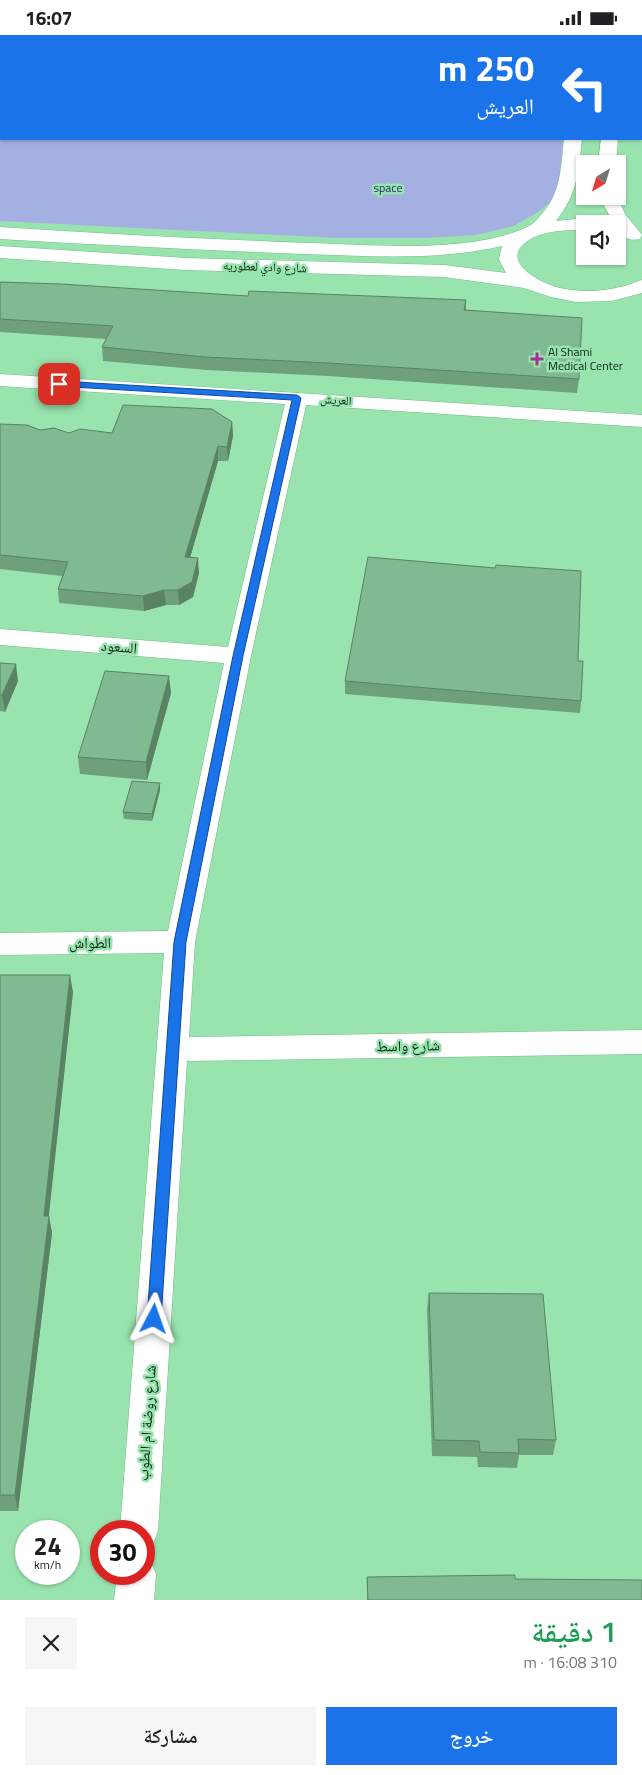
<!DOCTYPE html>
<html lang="ar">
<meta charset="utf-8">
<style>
body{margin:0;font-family:"Titillium Web","Noto Naskh Arabic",sans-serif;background:#f6f6f6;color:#202124;direction:rtl;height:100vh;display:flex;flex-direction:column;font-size:19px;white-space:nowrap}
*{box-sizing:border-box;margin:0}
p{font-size:16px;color:#757577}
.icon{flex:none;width:28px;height:28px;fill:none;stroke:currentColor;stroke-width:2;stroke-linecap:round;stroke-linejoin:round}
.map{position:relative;height:1565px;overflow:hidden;direction:ltr}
.panel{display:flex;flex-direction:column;background:#fff;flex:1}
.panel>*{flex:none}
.guide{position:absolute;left:0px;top:0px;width:642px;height:105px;box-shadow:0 1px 4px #0004;direction:rtl;background:#1a73e8;color:#fff;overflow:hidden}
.needle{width:32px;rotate:218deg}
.buttons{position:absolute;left:576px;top:120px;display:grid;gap:10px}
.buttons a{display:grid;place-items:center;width:50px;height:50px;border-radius:0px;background:#fff;box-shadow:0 1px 4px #0004;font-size:25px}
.speed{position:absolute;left:15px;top:1485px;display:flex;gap:10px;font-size:25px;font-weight:700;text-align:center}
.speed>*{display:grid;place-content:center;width:65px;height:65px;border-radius:50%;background:#fff;box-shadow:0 1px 4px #0004;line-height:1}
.speed small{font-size:12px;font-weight:400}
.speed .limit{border:8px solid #d22;background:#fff;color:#111}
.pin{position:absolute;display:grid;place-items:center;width:42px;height:42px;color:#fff;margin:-21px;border-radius:10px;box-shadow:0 2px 8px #0006}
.me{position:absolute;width:55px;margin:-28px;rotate:4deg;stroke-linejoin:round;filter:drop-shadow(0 0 4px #0008)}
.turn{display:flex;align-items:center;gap:18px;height:105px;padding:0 25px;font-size:22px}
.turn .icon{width:65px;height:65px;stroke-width:2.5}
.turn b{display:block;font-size:35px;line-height:42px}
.round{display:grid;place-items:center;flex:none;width:52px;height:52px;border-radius:0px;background:#f6f6f6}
.headline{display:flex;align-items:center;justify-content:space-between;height:85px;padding:0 25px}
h1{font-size:30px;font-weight:600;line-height:38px;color:#1e9e55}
.button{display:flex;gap:10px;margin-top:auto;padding:10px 25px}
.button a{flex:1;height:58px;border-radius:0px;background:#1a73e8;color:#fff;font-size:20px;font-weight:600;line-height:58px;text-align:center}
.button a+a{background:#f6f6f6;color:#202124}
.status{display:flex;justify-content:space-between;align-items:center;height:35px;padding:0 25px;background:#fff;direction:ltr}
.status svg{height:14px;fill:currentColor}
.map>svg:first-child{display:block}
</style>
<div class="status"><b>16:07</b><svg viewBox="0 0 49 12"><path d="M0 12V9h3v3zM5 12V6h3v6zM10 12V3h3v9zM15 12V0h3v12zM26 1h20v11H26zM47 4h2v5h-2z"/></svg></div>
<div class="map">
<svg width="642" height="1565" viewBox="0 0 642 1565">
<rect width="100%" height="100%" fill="#99e4ae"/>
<path fill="#a3b0e1" d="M 0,0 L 72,1 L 1,1 L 1,104 L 563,104 L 559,150 L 553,165 L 538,177 L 514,191 L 476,200 L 428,203 L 338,203 L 0,186 Z"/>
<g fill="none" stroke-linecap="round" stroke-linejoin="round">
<g stroke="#72bc88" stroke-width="1">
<path id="street" d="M 71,0 L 107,0 L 108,1 L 72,1 Z
M 641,20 L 642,20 L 642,30 L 641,30 Z
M 0,339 L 642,380 L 642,392 L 306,370 L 251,621 L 195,907 L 189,1002 L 642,995 L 642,1019 L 187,1026 L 158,1496 L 153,1509 L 144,1513 L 144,1496 L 120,1496 L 164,918 L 0,920 L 0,898 L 168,896 L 224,628 L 0,610 L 0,594 L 228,612 L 285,369 L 0,351 Z
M 144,1523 L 150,1525 L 156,1539 L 154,1565 L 114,1565 L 117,1539 L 144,1539 Z"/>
</g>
<g stroke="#72bc88" stroke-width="1">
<path id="secondary" d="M 571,0 L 587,0 L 587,1 L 571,1 Z
M 603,0 L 619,0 L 619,1 L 603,1 Z
M 564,104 L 582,104 C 578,137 578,158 556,186 L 585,183 L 591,185 L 594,189 L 585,189 L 585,195 C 566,195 542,195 526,207 C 499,228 543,249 560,253 C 579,257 601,257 620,252 C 628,251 635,247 642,245 L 642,258 L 612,266 L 576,267 L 551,262 L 524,253 L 444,242 L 186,235 L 0,223 L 0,211 L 186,223 L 444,230 L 506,238 L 499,224 L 502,211 C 437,226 369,221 303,219 C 202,215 101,210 0,204 L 0,192 C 103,199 206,204 309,208 C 372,210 473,219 529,191 C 533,189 537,185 540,181 C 561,160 561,132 564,104 Z
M 601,104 L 618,104 L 616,129 L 598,129 Z
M 599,161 L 617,161 L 625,179 L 642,200 L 640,204 C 629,207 619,201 618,189 L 614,189 Z"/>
</g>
<use href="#street" fill="#fff" fill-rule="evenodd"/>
<use href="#secondary" fill="#fff" fill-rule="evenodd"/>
</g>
<path fill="#6ea07c" d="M 0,247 L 248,261 L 466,265 L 466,275 L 579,344 L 577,358 L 328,341 L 206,335 L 103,326 L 102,312 L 106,304 L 0,297 Z
M 232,387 L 233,401 L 228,426 L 218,426 L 190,522 L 199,538 L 193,562 L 179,570 L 166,570 L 144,576 L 59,568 L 58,554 L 62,541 L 0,534 L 0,389 L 40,395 L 69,398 L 112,398 Z
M 578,626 L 581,666 L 580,678 L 345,659 L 345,646 Z
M 0,628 L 18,646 L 5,677 L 0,676 Z
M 171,658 L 147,745 L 80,739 L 78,722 Z
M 160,748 L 160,755 L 152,786 L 124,784 L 123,777 Z
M 0,940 L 73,957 L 48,1181 L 52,1198 L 18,1476 L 0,1476 Z
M 429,1258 L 556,1405 L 553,1420 L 519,1420 L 517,1433 L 478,1432 L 477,1422 L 432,1421 L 427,1274 Z
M 367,1542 L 515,1544 L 642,1565 L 367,1565 Z"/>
<path fill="#5a8265" d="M 232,387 L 233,401 L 228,426 L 227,412 Z
M 218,411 L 218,426 L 186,537 L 185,522 Z
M 198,523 L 199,538 L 193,562 L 179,570 L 178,555 Z
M 164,555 L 166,570 L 144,576 L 143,561 Z
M 16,629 L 18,646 L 5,677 L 2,660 Z
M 169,641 L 171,658 L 147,745 L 146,727 Z
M 160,748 L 160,755 L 152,786 L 152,779 Z
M 70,940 L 73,957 L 47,1198 L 44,1181 Z
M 49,1181 L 52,1198 L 18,1476 L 15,1460 Z"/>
<path fill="#80ba90" stroke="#5a8265" d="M 0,247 L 61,249 L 248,261 L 249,256 L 466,265 L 464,275 L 582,283 L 579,344 L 328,328 L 205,322 L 102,312 L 113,291 L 0,284 Z
M 123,370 L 212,374 L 232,387 L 227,412 L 218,411 L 185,522 L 198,523 L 192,547 L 178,555 L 164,555 L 143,561 L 58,554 L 68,527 L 0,520 L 0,389 L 27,390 L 40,395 L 54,393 L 69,398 L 80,394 L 112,398 Z
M 368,522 L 495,533 L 496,530 L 581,536 L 578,626 L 583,626 L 581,666 L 345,646 Z
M 0,628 L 16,629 L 2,660 L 0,660 Z
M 105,636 L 169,641 L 146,727 L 78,722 Z
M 132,746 L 160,748 L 152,779 L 123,777 Z
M 0,940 L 70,940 L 44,1181 L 49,1181 L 15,1460 L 0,1460 Z
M 429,1258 L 543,1259 L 556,1405 L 518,1404 L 519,1418 L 480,1417 L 479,1406 L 434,1405 Z
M 515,1540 L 515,1544 L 642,1545 L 642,1565 L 368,1565 L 367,1542 Z"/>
<path fill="#1a73e8" stroke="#114b97" d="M 59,346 L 297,360 L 301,363 L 243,621 L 186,907 L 161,1284 L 159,1289 L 154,1291 L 149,1289 L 147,1284 L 174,907 L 233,621 L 292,365 L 56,351 L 56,347 Z"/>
<path fill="#9f3394" stroke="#99e4ae" stroke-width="2" d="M534.5 316.5h5v5h5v5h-5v5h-5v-5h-5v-5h5z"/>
<g text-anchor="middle" stroke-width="5" stroke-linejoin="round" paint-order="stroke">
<g font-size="12" fill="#20296c" stroke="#99e4ae">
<text x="388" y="157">space</text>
</g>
<g font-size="12" fill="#062612" stroke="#99e4ae">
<text transform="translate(265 232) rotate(2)" y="4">شارع وادي لعطوريه</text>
<text transform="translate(336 365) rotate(4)" y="4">العريش</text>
</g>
<g font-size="12" fill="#062612" stroke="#99e4ae" text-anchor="start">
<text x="548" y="321">Al Shami<tspan x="548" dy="14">Medical Center</tspan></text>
</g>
<g font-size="15" fill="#062612" stroke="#99e4ae">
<text transform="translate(119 612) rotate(5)" y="5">السعود</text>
<text x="90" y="913">الطواش</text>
<text transform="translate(408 1011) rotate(-1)" y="5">شارع واسط</text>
<text transform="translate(147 1388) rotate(-86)" y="5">شارع روضة ام الطوب</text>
</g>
</g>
</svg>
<div class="buttons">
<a><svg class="needle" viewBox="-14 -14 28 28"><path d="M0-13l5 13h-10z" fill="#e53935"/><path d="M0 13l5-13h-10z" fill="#757577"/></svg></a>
<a><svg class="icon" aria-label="sound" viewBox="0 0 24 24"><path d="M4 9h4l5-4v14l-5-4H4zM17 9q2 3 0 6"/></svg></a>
</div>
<div class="speed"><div>24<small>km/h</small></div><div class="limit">30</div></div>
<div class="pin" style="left:59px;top:349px;background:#d93025"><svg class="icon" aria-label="arrive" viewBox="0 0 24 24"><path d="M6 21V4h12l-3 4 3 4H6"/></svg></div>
<svg class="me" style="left:154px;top:1284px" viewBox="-20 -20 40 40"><path d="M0-17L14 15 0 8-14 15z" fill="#1a73e8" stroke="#fff" stroke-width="4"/></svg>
<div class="guide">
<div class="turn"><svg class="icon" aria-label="left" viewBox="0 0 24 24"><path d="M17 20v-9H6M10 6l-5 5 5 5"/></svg><div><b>250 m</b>العريش</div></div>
</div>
</div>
<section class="panel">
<div class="headline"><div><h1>1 دقيقة</h1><p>310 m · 16:08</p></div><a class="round"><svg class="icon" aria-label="close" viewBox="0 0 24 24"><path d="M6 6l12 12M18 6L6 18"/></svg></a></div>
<div class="button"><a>خروج</a><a>مشاركة</a></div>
</section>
